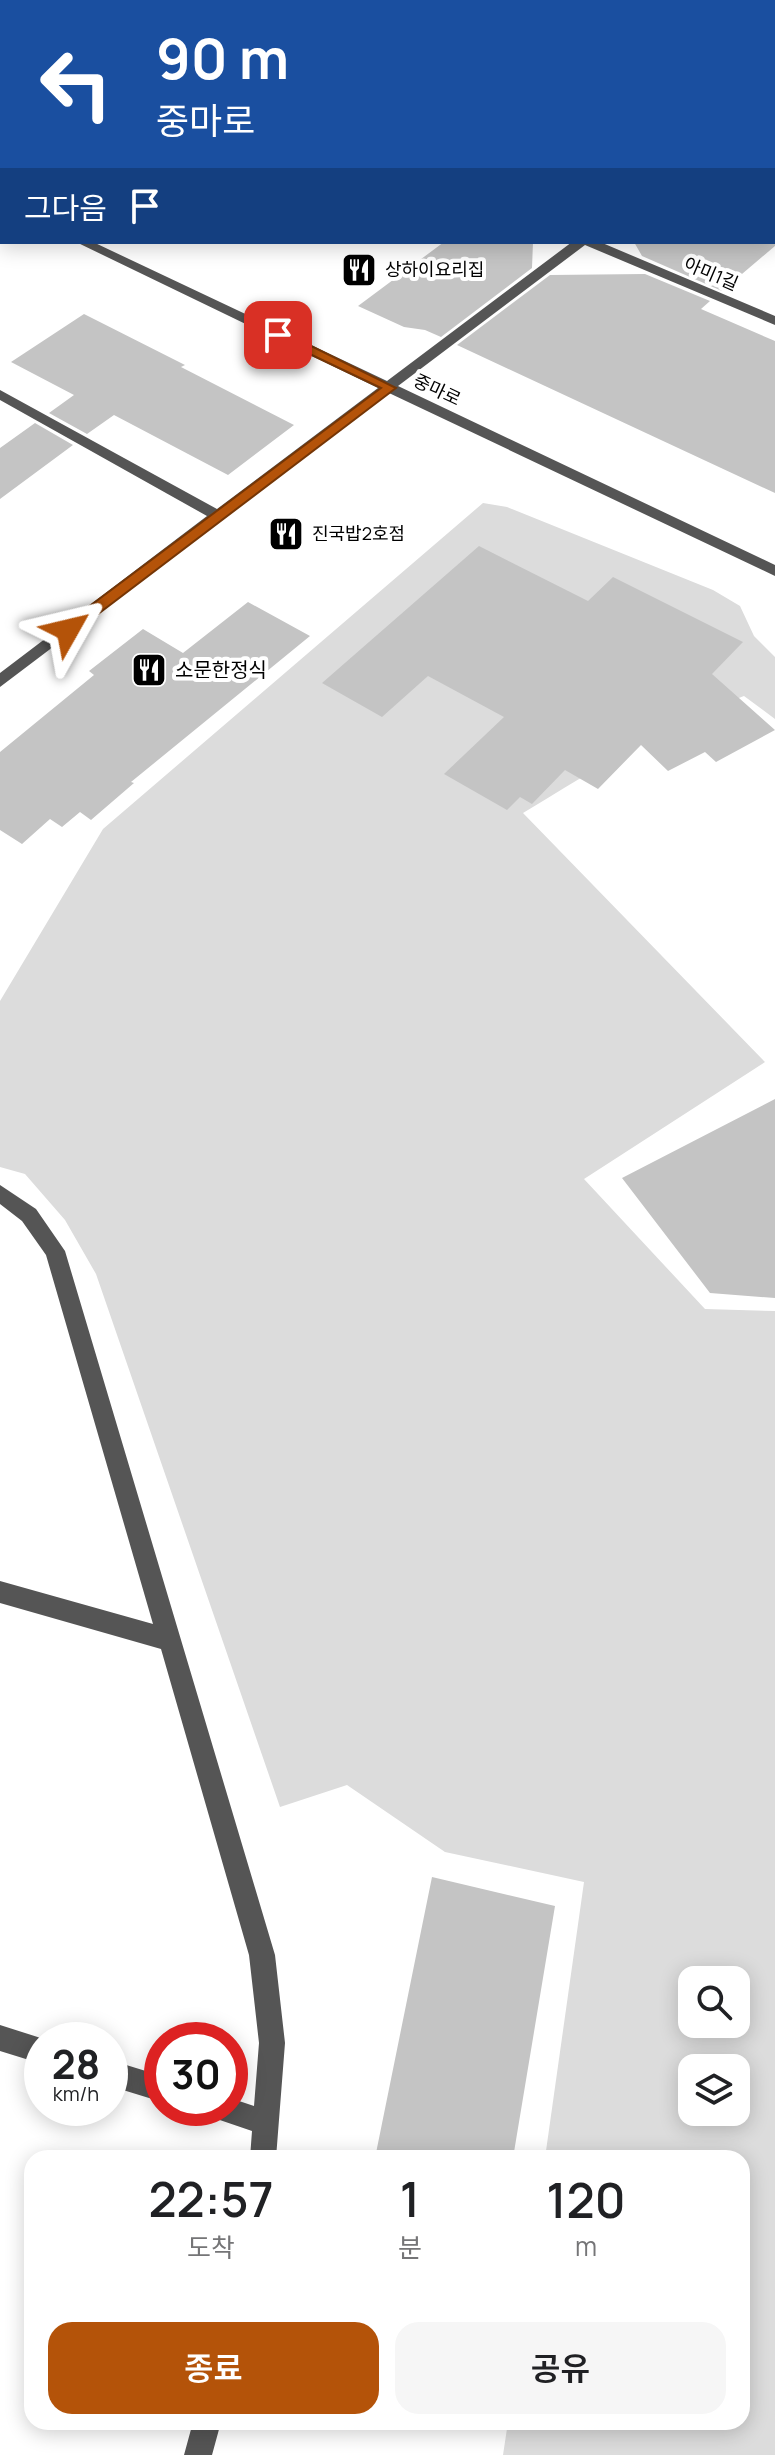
<!DOCTYPE html>
<html lang="ko">
<meta charset="utf-8">
<style>
body{margin:0;font-family:Manrope,"Noto Sans KR",sans-serif;background:#f6f6f6;color:#202124;height:100vh;display:flex;flex-direction:column;font-size:30px;white-space:nowrap}
*{box-sizing:border-box;margin:0}
p{font-size:26px;color:#757577}
.icon{flex:none;width:44px;height:44px;fill:none;stroke:currentColor;stroke-width:2;stroke-linecap:round;stroke-linejoin:round}
.map{position:relative;flex:1;overflow:hidden}
.sheet{position:absolute;left:24px;top:2150px;width:726px;height:280px;display:flex;flex-direction:column;background:#fff;border-radius:24px;box-shadow:0 4px 20px #0003}
.sheet>*{flex:none}
.hud{position:absolute;left:0px;top:0px;width:776px;height:244px;box-shadow:0 4px 20px #0003;background:#1a4fa0;color:#fff;overflow:hidden}
.controls{position:absolute;left:678px;top:1966px;display:grid;gap:16px}
.controls a{display:grid;place-items:center;width:72px;height:72px;border-radius:16px;background:#fff;box-shadow:0 4px 20px #0003;font-size:40px}
.speed{position:absolute;left:24px;top:2022px;display:flex;gap:16px;font-size:40px;font-weight:700;text-align:center}
.speed>*{display:grid;place-content:center;width:104px;height:104px;border-radius:50%;background:#fff;box-shadow:0 4px 20px #0003;line-height:1}
.speed small{font-size:20px;font-weight:400}
.speed .limit{border:12px solid #d22;background:#fff;color:#111}
.pin{position:absolute;display:grid;place-items:center;width:68px;height:68px;color:#fff;margin:-34px;border-radius:16px;box-shadow:0 4px 12px #0006}
.me{position:absolute;width:88px;margin:-44px;rotate:53deg;stroke-linejoin:round;filter:drop-shadow(0 0 6px #0008)}
.turn{display:flex;align-items:center;gap:28px;height:168px;padding:0 24px;font-size:36px}
.turn .icon{width:104px;height:104px;stroke-width:2.5}
.turn b{display:block;font-size:56px;line-height:68px}
.then{display:flex;align-items:center;height:76px;padding:0 24px;background:#0003;gap:16px;font-size:30px}
.eta{display:flex;justify-content:space-evenly;align-items:center;height:136px;text-align:center}
.eta b{font-size:48px;font-weight:600;line-height:56px}
.cta{display:flex;gap:16px;margin-top:auto;padding:16px 24px}
.cta a{flex:1;height:92px;border-radius:24px;background:#b45309;color:#fff;font-size:32px;font-weight:600;line-height:92px;text-align:center}
.cta a+a{background:#f6f6f6;color:#202124}
.map>svg:first-child{display:block}
</style>
<div class="map">
<svg width="775" height="2455" viewBox="0 0 775 2455">
<rect width="100%" height="100%" fill="#fff"/>
<path fill="#dcdcdc" fill-rule="evenodd" d="M 483,503 L 507,507 L 713,590 L 740,606 L 754,636 L 775,657 L 775,719 L 744,696 C 665,725 594,770 523,813 L 765,1062 L 584,1179 L 705,1309 L 775,1311 L 775,2455 L 503,2455 L 508,2422 L 742,2422 L 742,2158 L 545,2158 L 584,1882 L 445,1852 L 347,1785 L 280,1807 L 96,1274 L 65,1220 L 25,1174 L 0,1167 L 0,1001 L 103,829 ZM 692,1980 L 736,1980 L 736,2024 L 692,2024 ZM 692,2068 L 736,2068 L 736,2112 L 692,2112 Z"/>
<path fill="#c4c4c4" d="M 444,242 L 533,242 L 532,268 L 441,337 L 425,330 L 404,327 L 358,306 Z
M 634,242 L 775,242 L 775,246 L 722,291 L 642,256 Z
M 645,274 L 710,301 L 701,309 L 775,341 L 775,493 L 457,345 L 550,275 Z
M 84,314 L 185,365 L 181,367 L 294,425 L 228,475 L 114,415 L 87,434 L 49,413 L 74,395 L 11,362 Z
M 35,423 L 73,445 L 0,499 L 0,448 Z
M 479,546 L 588,601 L 613,577 L 743,642 L 712,674 L 775,730 L 716,762 L 705,752 L 668,771 L 641,745 L 598,789 L 565,770 L 532,804 L 520,797 L 507,810 L 444,774 L 504,717 L 428,676 L 382,717 L 322,683 Z
M 248,602 L 310,636 L 131,782 L 134,783 L 91,820 L 80,812 L 62,827 L 50,819 L 22,844 L 0,830 L 0,752 L 94,675 L 89,671 L 143,629 L 183,653 Z
M 775,1099 L 775,1298 L 710,1293 L 622,1178 Z
M 432,1877 L 555,1906 L 513,2158 L 375,2158 Z"/>
<g fill="none" stroke-linecap="round" stroke-linejoin="round">
<path fill="#555" fill-rule="evenodd" d="M 89,0 L 103,0 L 87,2 Z
M 381,0 L 396,0 L 398,2 L 383,2 Z
M 2,49 L 2,57 L 0,58 L 0,50 Z
M 774,146 L 775,146 L 775,154 L 774,154 Z
M 0,199 L 2,200 L 2,208 L 0,207 Z
M 76,242 L 93,242 L 387,381 L 572,242 L 600,242 L 775,316 L 775,325 L 585,245 L 398,386 L 775,565 L 775,576 L 389,393 L 0,687 L 0,673 L 207,516 L 0,400 L 0,390 L 217,509 L 378,388 Z
M 0,1185 L 36,1209 L 65,1251 L 275,1955 L 285,2043 L 276,2158 L 250,2158 L 252,2131 L 211,2117 L 207,2108 L 230,2108 L 230,2098 L 254,2106 L 259,2043 L 249,1955 L 161,1649 L 0,1603 L 0,1581 L 153,1624 L 46,1255 L 22,1221 L 0,1204 Z
M 0,2025 L 47,2040 L 42,2040 L 42,2064 L 0,2051 Z
M 110,2060 L 162,2076 L 162,2102 L 110,2086 Z
M 193,2422 L 221,2422 L 212,2455 L 184,2455 Z"/>
</g>
<path fill="#b45309" stroke="#753606" stroke-width="2" d="M 274,332 L 283,332 L 396,388 L 73,633 L 63,633 L 63,626 L 381,388 L 274,337 Z"/>
<defs>
<g id="restaurant-square" transform="scale(1.8)"><rect x="-9" y="-9" width="18" height="18" rx="4" fill="#000" stroke="#fff"/><path d="M-5-6h1v4h1v-4h1v4h1v-4h1v5L-1.5 .5V6h-2V.5L-5-1ZM5-6V6H3V1.5H1.5Q1.5-4 5-6Z" fill="#fff"/></g>
</defs>
<g fill-rule="evenodd">
<use href="#restaurant-square" x="359" y="270"/>
<use href="#restaurant-square" x="286" y="534"/>
<use href="#restaurant-square" x="149" y="670"/>
</g>
<g text-anchor="middle" stroke-width="8" stroke-linejoin="round" paint-order="stroke">
<g font-size="18" fill="#000" stroke="#fff" text-anchor="start">
<text x="385" y="276">상하이요리집</text>
<text x="312" y="540">진국밥2호점</text>
</g>
<g font-size="18" fill="#000" stroke="#fff">
<text transform="translate(711 274) rotate(23)" y="6">아미1길</text>
<text transform="translate(437 390) rotate(25)" y="6">중마로</text>
</g>
<g font-size="20" fill="#000" stroke="#fff" text-anchor="start">
<text x="175" y="677">소문한정식</text>
</g>
</g>
</svg>
<div class="controls">
<a><svg class="icon" aria-label="search" viewBox="0 0 24 24"><circle cx="10" cy="10" r="6"/><path d="M15 15l6 6"/></svg></a>
<a><svg class="icon" aria-label="layers" viewBox="0 0 24 24"><path d="M12 4l9 5-9 5-9-5zM3 14l9 5 9-5"/></svg></a>
</div>
<div class="speed"><div>28<small>km/h</small></div><div class="limit">30</div></div>
<div class="pin" style="left:278px;top:335px;background:#d93025"><svg class="icon" aria-label="arrive" viewBox="0 0 24 24"><path d="M6 21V4h12l-3 4 3 4H6"/></svg></div>
<svg class="me" style="left:68px;top:630px" viewBox="-20 -20 40 40"><path d="M0-17L14 15 0 8-14 15z" fill="#b45309" stroke="#fff" stroke-width="4"/></svg>
<div class="hud">
<div class="turn"><svg class="icon" aria-label="left" viewBox="0 0 24 24"><path d="M17 20v-9H6M10 6l-5 5 5 5"/></svg><div><b>90 m</b>중마로</div></div>
<div class="then">그다음<svg class="icon" aria-label="arrive" viewBox="0 0 24 24"><path d="M6 21V4h12l-3 4 3 4H6"/></svg></div>
</div>
<section class="sheet">
<div class="eta">
<div><b>22:57</b><p>도착</p></div>
<div><b>1</b><p>분</p></div>
<div><b>120</b><p>m</p></div>
</div>
<div class="cta"><a>종료</a><a>공유</a></div>
</section>
</div>
